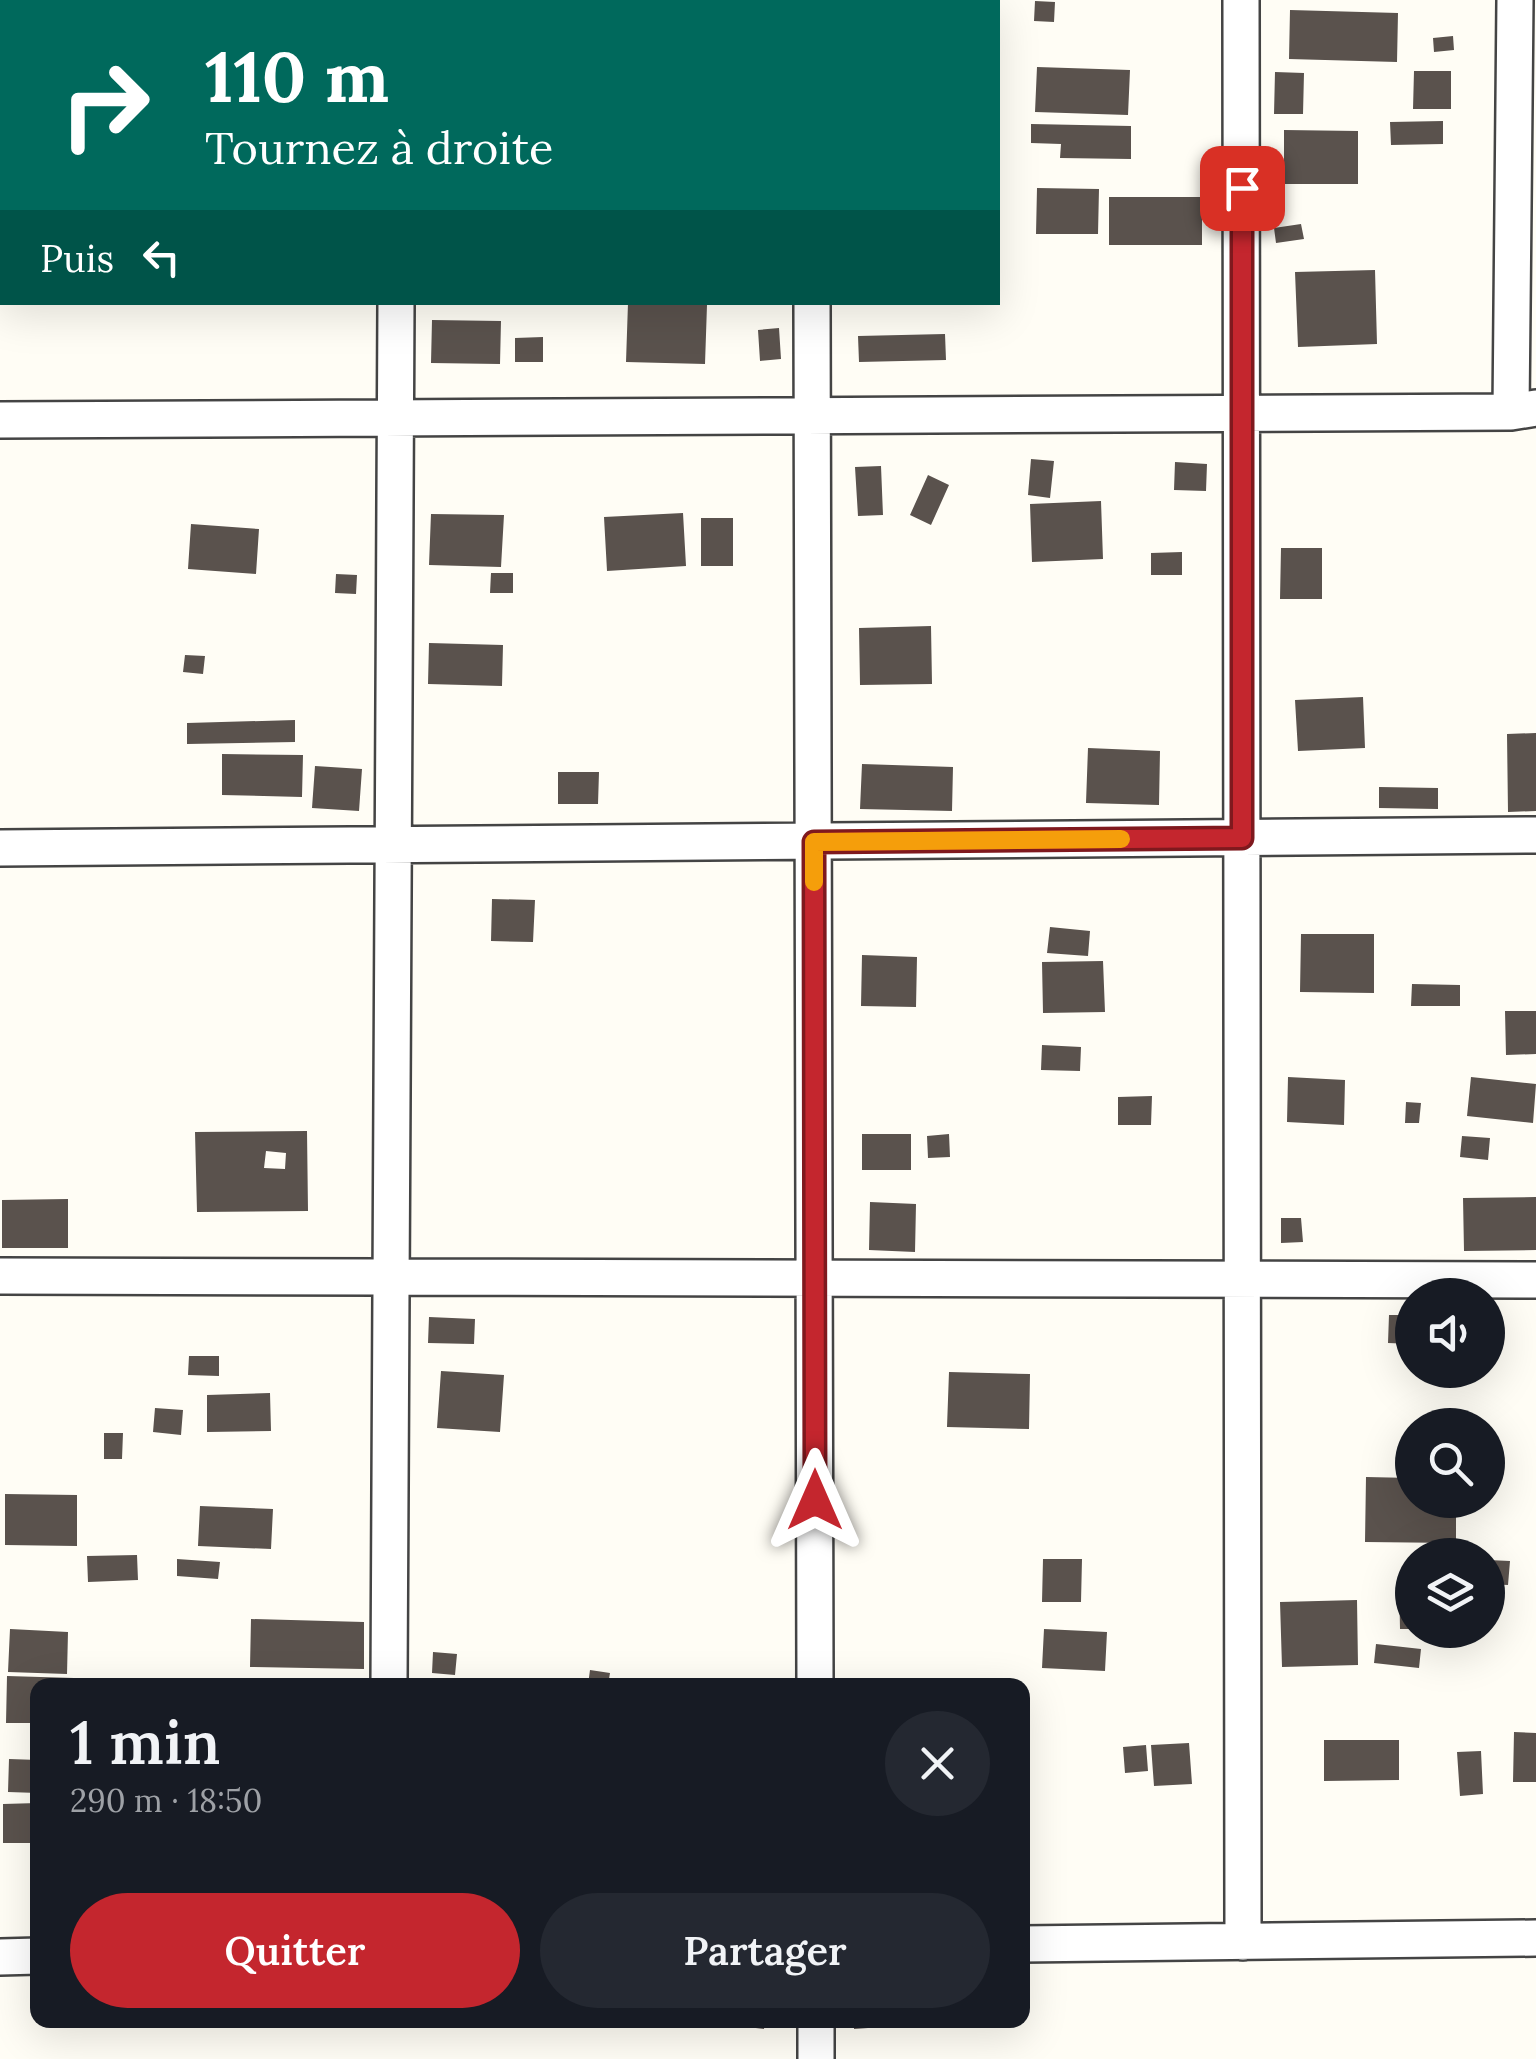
<!DOCTYPE html>
<html lang="fr">
<meta charset="utf-8">
<style>
body{margin:0;font-family:Lora,serif;background:#242831;color:#f1f3f6;height:100vh;display:flex;flex-direction:column;font-size:38px;white-space:nowrap}
*{box-sizing:border-box;margin:0}
p{font-size:32px;color:#9ea1a6}
.icon{flex:none;width:55px;height:55px;fill:none;stroke:currentColor;stroke-width:2;stroke-linecap:round;stroke-linejoin:round}
.map{position:relative;flex:1;overflow:hidden}
.side{position:absolute;left:30px;top:1678px;width:1000px;height:350px;display:flex;flex-direction:column;background:#171b24;border-radius:20px;box-shadow:0 10px 40px #0002}
.side>*{flex:none}
.top-card{position:absolute;left:0px;top:0px;width:1000px;height:305px;box-shadow:0 10px 40px #0002;background:#00695c;color:#fff;overflow:hidden}
.controls{position:absolute;left:1395px;top:1278px;display:grid;gap:20px}
.controls a{display:grid;place-items:center;width:110px;height:110px;border-radius:50%;background:#171b24;box-shadow:0 10px 40px #0002;font-size:50px}
.pin{position:absolute;display:grid;place-items:center;width:85px;height:85px;color:#fff;margin:-42px;border-radius:20px;box-shadow:0 5px 15px #0006}
.me{position:absolute;width:110px;margin:-55px;rotate:0deg;stroke-linejoin:round;filter:drop-shadow(0 0 8px #0008)}
.turn{display:flex;align-items:center;gap:35px;height:210px;padding:0 40px;font-size:45px}
.turn .icon{width:130px;height:130px;stroke-width:2.5}
.turn b{display:block;font-size:70px;line-height:85px}
.then{display:flex;align-items:center;height:95px;padding:0 40px;background:#0003;gap:20px;font-size:38px}
.round{display:grid;place-items:center;flex:none;width:105px;height:105px;border-radius:52px;background:#242831}
.summary{display:flex;align-items:center;justify-content:space-between;height:170px;padding:0 40px}
h1{font-size:60px;font-weight:600;line-height:75px}
.button{display:flex;gap:20px;margin-top:auto;padding:20px 40px}
.button a{flex:1;height:115px;border-radius:60px;background:#c4262e;color:#fff;font-size:40px;font-weight:600;line-height:115px;text-align:center}
.button a+a{background:#242831;color:#f1f3f6}
.map>svg:first-child{display:block}
</style>
<div class="map">
<svg width="1536" height="2059" viewBox="0 0 1536 2059">
<rect width="100%" height="100%" fill="#fffdf5"/>
<path fill="#5a524d" fill-rule="evenodd" d="M 1035,1 L 1055,2 L 1054,22 L 1034,21 Z
M 1290,10 L 1398,13 L 1397,62 L 1289,59 Z
M 1453,36 L 1454,50 L 1434,52 L 1433,38 Z
M 1037,67 L 1130,70 L 1128,115 L 1035,112 Z
M 1414,71 L 1451,71 L 1451,109 L 1413,109 Z
M 1275,72 L 1304,73 L 1303,114 L 1274,114 Z
M 1443,121 L 1443,144 L 1391,145 L 1390,122 Z
M 1031,124 L 1131,126 L 1131,159 L 1060,158 L 1061,144 L 1031,143 Z
M 1284,130 L 1358,131 L 1358,184 L 1284,184 Z
M 1037,188 L 1099,189 L 1098,234 L 1036,234 Z
M 1109,197 L 1202,197 L 1202,245 L 1109,245 Z
M 1301,224 L 1304,239 L 1276,243 L 1274,228 Z
M 1375,270 L 1377,344 L 1298,347 L 1295,272 Z
M 628,303 L 707,305 L 705,364 L 626,362 Z
M 432,320 L 501,321 L 500,364 L 431,363 Z
M 779,328 L 781,359 L 760,361 L 758,330 Z
M 945,334 L 946,360 L 859,362 L 858,336 Z
M 543,337 L 543,362 L 515,362 L 515,338 Z
M 1031,459 L 1054,461 L 1050,498 L 1028,495 Z
M 1175,462 L 1207,464 L 1206,491 L 1174,490 Z
M 881,466 L 883,515 L 858,516 L 855,467 Z
M 928,475 L 949,485 L 931,525 L 910,515 Z
M 1101,501 L 1103,559 L 1032,562 L 1030,504 Z
M 683,513 L 686,566 L 607,571 L 604,517 Z
M 431,514 L 504,515 L 501,567 L 429,565 Z
M 701,518 L 733,518 L 733,566 L 701,566 Z
M 191,524 L 259,529 L 256,574 L 188,569 Z
M 1281,548 L 1322,548 L 1322,599 L 1280,599 Z
M 1182,552 L 1182,575 L 1151,575 L 1151,553 Z
M 491,573 L 513,573 L 513,593 L 490,593 Z
M 336,574 L 357,575 L 356,594 L 335,593 Z
M 931,626 L 932,684 L 860,685 L 859,628 Z
M 429,643 L 503,645 L 502,686 L 428,684 Z
M 185,655 L 205,656 L 203,674 L 183,672 Z
M 1363,697 L 1365,748 L 1298,751 L 1295,700 Z
M 295,720 L 295,742 L 187,744 L 187,723 Z
M 1536,733 L 1536,811 L 1508,812 L 1507,734 Z
M 1088,748 L 1160,751 L 1159,805 L 1086,803 Z
M 222,754 L 303,755 L 302,797 L 222,795 Z
M 862,764 L 953,767 L 952,811 L 860,809 Z
M 315,766 L 362,769 L 359,811 L 312,808 Z
M 558,772 L 599,772 L 598,804 L 558,804 Z
M 1379,787 L 1438,788 L 1438,809 L 1379,808 Z
M 492,899 L 535,900 L 533,942 L 491,941 Z
M 1050,927 L 1090,931 L 1088,956 L 1047,953 Z
M 1301,934 L 1374,934 L 1374,993 L 1300,992 Z
M 862,955 L 917,957 L 916,1007 L 861,1006 Z
M 1103,961 L 1105,1012 L 1043,1013 L 1042,962 Z
M 1412,984 L 1460,985 L 1460,1006 L 1411,1006 Z
M 1505,1011 L 1536,1011 L 1536,1054 L 1506,1055 Z
M 1042,1045 L 1081,1047 L 1080,1071 L 1041,1070 Z
M 1288,1077 L 1345,1080 L 1344,1125 L 1287,1122 Z
M 1471,1077 L 1536,1084 L 1533,1123 L 1467,1116 Z
M 1152,1096 L 1151,1125 L 1118,1125 L 1118,1097 Z
M 1406,1102 L 1421,1103 L 1419,1123 L 1405,1123 Z
M 307,1131 L 308,1211 L 197,1212 L 195,1132 ZM 266,1151 L 286,1153 L 285,1169 L 264,1168 Z
M 862,1134 L 911,1134 L 911,1170 L 862,1170 Z
M 949,1134 L 950,1157 L 928,1158 L 927,1136 Z
M 1462,1136 L 1490,1138 L 1488,1160 L 1460,1157 Z
M 1536,1197 L 1536,1250 L 1464,1251 L 1463,1198 Z
M 68,1199 L 68,1248 L 2,1248 L 2,1200 Z
M 870,1202 L 916,1204 L 915,1252 L 869,1250 Z
M 1281,1218 L 1301,1218 L 1303,1242 L 1281,1243 Z
M 1389,1315 L 1412,1315 L 1412,1344 L 1388,1343 Z
M 429,1317 L 475,1319 L 474,1344 L 428,1343 Z
M 189,1356 L 219,1356 L 219,1376 L 188,1375 Z
M 441,1371 L 504,1375 L 500,1432 L 437,1428 Z
M 949,1372 L 1030,1374 L 1029,1429 L 947,1427 Z
M 270,1393 L 271,1431 L 207,1432 L 207,1395 Z
M 155,1408 L 183,1410 L 181,1435 L 153,1432 Z
M 104,1433 L 123,1433 L 122,1459 L 104,1459 Z
M 1366,1477 L 1412,1478 L 1412,1500 L 1456,1500 L 1456,1543 L 1365,1542 Z
M 5,1494 L 77,1495 L 77,1546 L 5,1545 Z
M 200,1506 L 273,1509 L 271,1549 L 198,1546 Z
M 137,1555 L 138,1580 L 88,1582 L 87,1556 Z
M 177,1559 L 220,1562 L 218,1579 L 177,1576 Z
M 1043,1559 L 1082,1559 L 1081,1602 L 1042,1602 Z
M 1488,1560 L 1510,1561 L 1508,1585 L 1488,1584 Z
M 1399,1577 L 1412,1577 L 1412,1629 L 1400,1629 Z
M 1357,1600 L 1358,1665 L 1282,1667 L 1280,1602 Z
M 251,1619 L 364,1622 L 364,1669 L 250,1667 Z
M 10,1629 L 68,1632 L 67,1674 L 8,1672 Z
M 1044,1629 L 1107,1632 L 1105,1671 L 1042,1668 Z
M 1376,1644 L 1421,1649 L 1419,1668 L 1374,1663 Z
M 433,1652 L 457,1654 L 455,1675 L 432,1673 Z
M 590,1670 L 610,1673 L 608,1685 L 588,1685 Z
M 7,1676 L 74,1678 L 73,1685 L 38,1685 L 38,1723 L 6,1723 Z
M 1514,1732 L 1536,1733 L 1536,1782 L 1513,1782 Z
M 1324,1740 L 1399,1740 L 1399,1780 L 1324,1781 Z
M 1189,1743 L 1192,1784 L 1154,1786 L 1151,1745 Z
M 1022,1744 L 1028,1744 L 1025,1774 L 1022,1773 Z
M 1146,1745 L 1148,1771 L 1125,1773 L 1123,1747 Z
M 1481,1751 L 1483,1794 L 1460,1796 L 1457,1752 Z
M 9,1759 L 38,1760 L 38,1793 L 8,1792 Z
M 38,1803 L 38,1843 L 3,1843 L 3,1804 Z
M 409,2020 L 445,2020 L 445,2023 L 409,2024 Z
M 740,2020 L 765,2020 L 764,2029 L 739,2026 Z
M 854,2020 L 882,2020 L 882,2027 L 854,2029 Z"/>
<g fill="none" stroke-linecap="round" stroke-linejoin="round">
<g stroke="#444" stroke-width="40">
<path id="minor" d="M 811,0 L 811,2
M 1241,0 L 1243,1942
M 398,2 L 398,0
M 812,302 L 815,1685
M 1511,412 L 1515,0
M 0,420 L 1511,412 L 1536,408
M 0,848 L 1536,835
M 0,1276 L 1536,1280
M 389,1685 L 396,302
M 1022,1944 L 1536,1938
M 0,1957 L 38,1956
M 816,2020 L 816,2059"/>
</g>
<use href="#minor" stroke="#fff" stroke-width="35"/>
</g>
<g fill="none" stroke-linecap="round" stroke-linejoin="round">
<g stroke="#7f191e" stroke-width="25">
<path id="route" d="M 815,1500 L 814,842 L 1242,838 L 1242,188"/>
</g>
<use href="#route" stroke="#c4262e" stroke-width="18"/>
<path stroke="#f59e0b" stroke-width="18" d="M 814,882 L 814,842 L 1121,839"/>
</g>
</svg>
<div class="controls">
<a><svg class="icon" aria-label="sound" viewBox="0 0 24 24"><path d="M4 9h4l5-4v14l-5-4H4zM17 9q2 3 0 6"/></svg></a>
<a><svg class="icon" aria-label="search" viewBox="0 0 24 24"><circle cx="10" cy="10" r="6"/><path d="M15 15l6 6"/></svg></a>
<a><svg class="icon" aria-label="layers" viewBox="0 0 24 24"><path d="M12 4l9 5-9 5-9-5zM3 14l9 5 9-5"/></svg></a>
</div>
<div class="pin" style="left:1242px;top:188px;background:#d93025"><svg class="icon" aria-label="arrive" viewBox="0 0 24 24"><path d="M6 21V4h12l-3 4 3 4H6"/></svg></div>
<svg class="me" style="left:815px;top:1500px" viewBox="-20 -20 40 40"><path d="M0-17L14 15 0 8-14 15z" fill="#c4262e" stroke="#fff" stroke-width="4"/></svg>
<div class="top-card">
<div class="turn"><svg class="icon" aria-label="right" viewBox="0 0 24 24"><path d="M7 20v-9h11M14 6l5 5-5 5"/></svg><div><b>110 m</b>Tournez à droite</div></div>
<div class="then">Puis<svg class="icon" aria-label="left" viewBox="0 0 24 24"><path d="M17 20v-9H6M10 6l-5 5 5 5"/></svg></div>
</div>
<section class="side">
<div class="summary"><div><h1>1 min</h1><p>290 m · 18:50</p></div><a class="round"><svg class="icon" aria-label="close" viewBox="0 0 24 24"><path d="M6 6l12 12M18 6L6 18"/></svg></a></div>
<div class="button"><a>Quitter</a><a>Partager</a></div>
</section>
</div>
